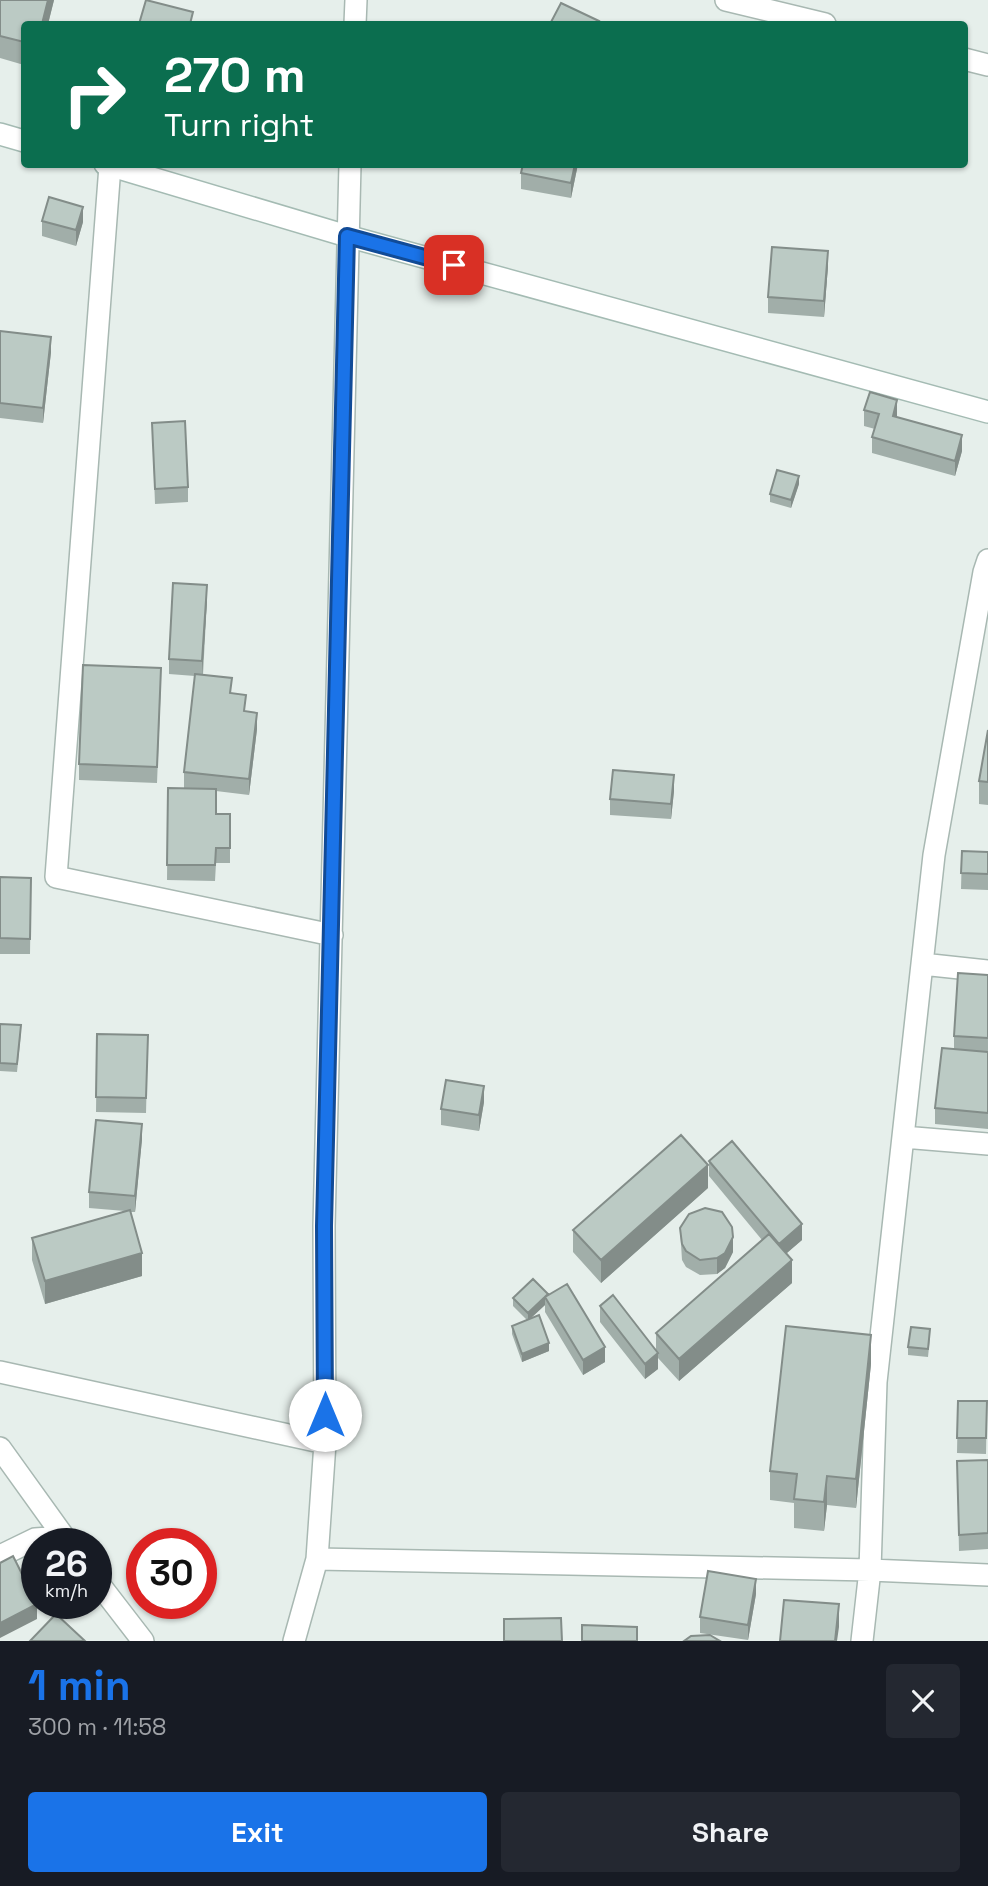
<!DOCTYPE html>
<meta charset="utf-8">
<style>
body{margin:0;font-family:"Space Grotesk",sans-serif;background:#242831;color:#f1f3f6;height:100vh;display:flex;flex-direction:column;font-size:26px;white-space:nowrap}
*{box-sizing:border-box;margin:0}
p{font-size:23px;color:#9ea1a6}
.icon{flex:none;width:38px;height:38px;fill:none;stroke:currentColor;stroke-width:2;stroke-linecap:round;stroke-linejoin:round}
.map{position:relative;height:1641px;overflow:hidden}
.drawer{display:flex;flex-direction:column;background:#171b24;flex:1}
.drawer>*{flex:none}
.hud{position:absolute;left:21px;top:21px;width:947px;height:147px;border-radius:7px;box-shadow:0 2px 5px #0004;background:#0b6e4f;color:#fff;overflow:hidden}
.speed{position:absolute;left:21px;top:1528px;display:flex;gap:14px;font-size:35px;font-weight:700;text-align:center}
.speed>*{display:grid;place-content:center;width:91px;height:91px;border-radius:50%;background:#171b24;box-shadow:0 2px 5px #0004;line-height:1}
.speed small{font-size:18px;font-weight:400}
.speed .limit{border:10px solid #d22;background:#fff;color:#111}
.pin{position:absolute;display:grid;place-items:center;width:60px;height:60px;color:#fff;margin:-30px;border-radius:14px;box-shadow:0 4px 10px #0006}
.me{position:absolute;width:77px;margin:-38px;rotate:0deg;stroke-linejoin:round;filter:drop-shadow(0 0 5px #0008)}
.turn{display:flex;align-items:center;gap:24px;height:147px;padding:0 28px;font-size:32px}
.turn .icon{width:91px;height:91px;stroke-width:2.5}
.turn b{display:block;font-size:49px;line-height:60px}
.round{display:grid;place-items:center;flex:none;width:74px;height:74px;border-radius:7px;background:#242831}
.summary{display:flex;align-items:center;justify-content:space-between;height:119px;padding:0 28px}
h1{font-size:42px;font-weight:700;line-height:52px;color:#1a73e8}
.button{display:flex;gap:14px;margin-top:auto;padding:14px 28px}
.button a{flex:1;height:80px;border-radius:7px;background:#1a73e8;color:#fff;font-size:28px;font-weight:700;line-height:80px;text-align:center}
.button a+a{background:#242831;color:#f1f3f6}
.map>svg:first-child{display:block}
</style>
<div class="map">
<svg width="988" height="1641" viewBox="0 0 988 1641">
<rect width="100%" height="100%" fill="#e6efeb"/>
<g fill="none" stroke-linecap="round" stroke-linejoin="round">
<g stroke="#a8b8b2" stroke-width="24">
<path id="street" d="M 726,0 L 825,24
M 355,24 L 356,0
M 964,59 L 988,65
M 110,166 L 56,877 L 332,935
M 922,964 L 988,971
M 903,1137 L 988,1144
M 0,1372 L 325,1443
M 0,1448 L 69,1544
M 0,1556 L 35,1539 L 64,1537
M 317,1559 L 870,1570 L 988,1575
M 96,1580 L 143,1641
M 294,1641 L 317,1559 L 325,1443 L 324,1226 L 350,164
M 862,1641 L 870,1570 L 876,1382 L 934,855 L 984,572 L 988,560"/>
</g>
<g stroke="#a4bbb3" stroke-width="24">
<path id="secondary" d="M 0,134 L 24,141
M 105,164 L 347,236 L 988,412"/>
</g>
<use href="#street" stroke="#fff" stroke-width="21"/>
<use href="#secondary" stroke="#fff" stroke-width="21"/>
</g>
<path fill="#a1aea9" d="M 0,0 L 54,0 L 48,24 L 24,24 L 24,65 L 0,58 Z
M 523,164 L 578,164 L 571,198 L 521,189 L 521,173 Z
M 42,221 L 83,222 L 76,246 L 42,236 Z
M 828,266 L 824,317 L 768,313 L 768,297 Z
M 0,331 L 51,352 L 43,423 L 0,418 Z
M 864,410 L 897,417 L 962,451 L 955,476 L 872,453 L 872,437 L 875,429 L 864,426 Z
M 152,423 L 188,487 L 188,502 L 155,504 Z
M 799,484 L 791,508 L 770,502 L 770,494 Z
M 207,600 L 203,675 L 232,693 L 257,729 L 249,795 L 216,791 L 216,814 L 230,814 L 230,863 L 216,863 L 215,881 L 167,880 L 168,788 L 190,788 L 184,788 L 184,772 L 195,676 L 169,674 L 169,659 Z
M 161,683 L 157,783 L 79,780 L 79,764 Z
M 988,730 L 988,805 L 979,804 L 979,781 Z
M 674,791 L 671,819 L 610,815 L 610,799 Z
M 962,851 L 988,852 L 988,890 L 961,889 Z
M 0,877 L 31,878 L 30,954 L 0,954 Z
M 988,975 L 988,1129 L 935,1124 L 935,1108 L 954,1049 L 954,1036 Z
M 0,1024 L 21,1033 L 17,1072 L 0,1071 Z
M 97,1034 L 148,1035 L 146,1113 L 96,1112 Z
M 484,1102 L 479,1131 L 441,1125 L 441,1109 Z
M 142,1139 L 135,1212 L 130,1212 L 142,1276 L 45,1304 L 32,1260 L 32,1238 L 125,1211 L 89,1208 L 89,1192 Z
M 709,1161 L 802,1240 L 786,1253 L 792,1283 L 679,1381 L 658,1358 L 658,1369 L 645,1379 L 600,1322 L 600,1306 L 656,1350 L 656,1333 L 762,1240 L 709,1176 Z
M 708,1188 L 601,1283 L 573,1252 L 573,1230 Z
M 680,1228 L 733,1252 L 725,1268 L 717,1274 L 700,1275 L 686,1267 L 682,1260 Z
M 533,1279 L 605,1362 L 583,1375 L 545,1312 L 545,1305 L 530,1318 L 549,1351 L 522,1362 L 512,1334 L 512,1326 L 527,1320 L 513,1306 L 513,1298 Z
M 930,1337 L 928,1357 L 908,1355 L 908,1347 Z
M 871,1364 L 856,1508 L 827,1505 L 824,1531 L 794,1528 L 794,1503 L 770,1500 L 770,1471 Z
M 958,1401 L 987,1401 L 986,1454 L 957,1453 Z
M 988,1460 L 988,1549 L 959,1551 L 957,1461 Z
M 756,1594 L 748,1640 L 700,1633 L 700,1617 Z"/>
<path fill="#838d89" d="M 48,0 L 54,0 L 48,24 L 42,24 Z
M 575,164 L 578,164 L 571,198 L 571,183 Z
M 83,207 L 83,222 L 76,246 L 76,230 Z
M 828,251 L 828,266 L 824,317 L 824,301 Z
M 51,337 L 51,352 L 43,423 L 43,408 Z
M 897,400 L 897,416 L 893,431 L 893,416 Z
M 962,435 L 962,451 L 955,476 L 955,461 Z
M 799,476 L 799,484 L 791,508 L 791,500 Z
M 207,585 L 207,600 L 202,676 L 202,661 Z
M 257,713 L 257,729 L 249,795 L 249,779 Z
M 674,775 L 674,791 L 671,819 L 671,804 Z
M 484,1086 L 484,1102 L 479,1131 L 479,1115 Z
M 142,1124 L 142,1139 L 135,1212 L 135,1196 Z
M 708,1165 L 708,1188 L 601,1283 L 601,1260 Z
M 802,1224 L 802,1240 L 779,1260 L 779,1244 Z
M 733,1237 L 733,1252 L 725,1268 L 717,1274 L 717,1258 Z
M 142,1253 L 142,1276 L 45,1304 L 45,1281 Z
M 792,1260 L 792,1283 L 679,1381 L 679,1359 Z
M 545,1297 L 545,1305 L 528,1321 L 528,1313 Z
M 871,1335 L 871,1364 L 856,1508 L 856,1479 Z
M 549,1343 L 549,1351 L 522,1362 L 522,1354 Z
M 605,1347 L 605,1362 L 583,1375 L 583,1360 Z
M 658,1353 L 658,1369 L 645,1379 L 645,1364 Z
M 827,1476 L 827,1505 L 824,1531 L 824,1502 Z
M 756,1579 L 756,1594 L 748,1640 L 748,1625 Z
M 37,1604 L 37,1619 L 0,1638 L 0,1623 Z
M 839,1604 L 839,1627 L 837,1641 L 835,1641 Z"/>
<path fill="#bbcac4" stroke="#838d89" stroke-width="2" d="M 0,0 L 48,0 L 42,24 L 24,24 L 24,42 L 0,36 Z
M 146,0 L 193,12 L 190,24 L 139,24 Z
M 561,3 L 599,21 L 597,24 L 550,24 Z
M 523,164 L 575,164 L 571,183 L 521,173 Z
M 49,197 L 83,207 L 76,230 L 42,221 Z
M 772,247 L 828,251 L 824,301 L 768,297 Z
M 0,331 L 51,337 L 43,408 L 0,403 Z
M 870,392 L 897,400 L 893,416 L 962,435 L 955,461 L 872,437 L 879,414 L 864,410 Z
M 185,421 L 188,487 L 155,489 L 152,423 Z
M 777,470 L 799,476 L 791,500 L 770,494 Z
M 173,583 L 207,585 L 202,661 L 169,659 Z
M 83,665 L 161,668 L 157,767 L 79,764 Z
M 195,674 L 232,678 L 230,693 L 246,695 L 244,711 L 257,713 L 249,779 L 184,772 Z
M 988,730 L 988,782 L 979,781 Z
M 613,770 L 674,775 L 671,804 L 610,799 Z
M 168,788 L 216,789 L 216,814 L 230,814 L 230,848 L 216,848 L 215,865 L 167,865 Z
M 962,851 L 988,852 L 988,874 L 961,873 Z
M 0,877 L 31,878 L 30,939 L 0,938 Z
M 958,973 L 988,975 L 988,1038 L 954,1036 Z
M 0,1024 L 21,1025 L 17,1064 L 0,1063 Z
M 97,1034 L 148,1035 L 146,1098 L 96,1097 Z
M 942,1048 L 988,1052 L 988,1113 L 935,1108 Z
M 446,1080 L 484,1086 L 479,1115 L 441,1109 Z
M 96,1120 L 142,1124 L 135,1196 L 89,1192 Z
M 681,1135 L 708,1165 L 601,1260 L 573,1230 Z
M 732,1141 L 802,1224 L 779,1244 L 709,1161 Z
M 705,1208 L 722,1212 L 732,1227 L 733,1237 L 725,1253 L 717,1258 L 700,1260 L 686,1251 L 682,1244 L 680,1228 L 689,1214 Z
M 130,1210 L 142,1253 L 45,1281 L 32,1238 Z
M 769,1234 L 792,1260 L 679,1359 L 656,1333 Z
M 533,1279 L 548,1294 L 528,1313 L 513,1298 Z
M 567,1284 L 605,1347 L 583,1360 L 545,1297 Z
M 613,1295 L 658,1353 L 645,1364 L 600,1306 Z
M 539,1315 L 549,1343 L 522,1354 L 512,1326 Z
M 786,1326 L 871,1335 L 856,1479 L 827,1476 L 824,1502 L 794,1499 L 797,1474 L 770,1471 Z
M 911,1327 L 930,1329 L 928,1349 L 908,1347 Z
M 958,1401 L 987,1401 L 986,1438 L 957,1438 Z
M 988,1460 L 988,1533 L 959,1535 L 957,1461 Z
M 13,1556 L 37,1604 L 0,1623 L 0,1563 Z
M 708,1571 L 756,1579 L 748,1625 L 700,1617 Z
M 784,1600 L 839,1604 L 835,1641 L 780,1641 Z
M 56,1614 L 85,1641 L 30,1641 Z
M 561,1618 L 562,1641 L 504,1641 L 504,1619 Z
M 582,1625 L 637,1627 L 637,1641 L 582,1641 Z
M 710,1635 L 720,1641 L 684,1641 L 691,1636 Z"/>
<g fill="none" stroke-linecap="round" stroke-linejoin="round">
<g stroke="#114b97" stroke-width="18">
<path id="route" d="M 325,1415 L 324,1226 L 347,236 L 454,265"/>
</g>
<use href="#route" stroke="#1a73e8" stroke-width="12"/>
</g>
</svg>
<div class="speed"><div>26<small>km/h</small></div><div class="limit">30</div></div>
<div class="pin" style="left:454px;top:265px;background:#d93025"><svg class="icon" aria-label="arrive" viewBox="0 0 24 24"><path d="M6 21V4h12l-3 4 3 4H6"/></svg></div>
<svg class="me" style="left:325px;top:1415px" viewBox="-20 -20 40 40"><circle r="19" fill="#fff"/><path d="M0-13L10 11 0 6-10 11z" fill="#1a73e8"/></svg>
<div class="hud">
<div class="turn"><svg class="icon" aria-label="right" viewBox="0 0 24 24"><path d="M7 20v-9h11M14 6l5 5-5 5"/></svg><div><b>270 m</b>Turn right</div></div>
</div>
</div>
<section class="drawer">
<div class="summary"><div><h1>1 min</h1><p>300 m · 11:58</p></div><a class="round"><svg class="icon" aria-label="close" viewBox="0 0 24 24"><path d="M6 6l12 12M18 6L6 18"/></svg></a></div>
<div class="button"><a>Exit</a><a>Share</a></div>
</section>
